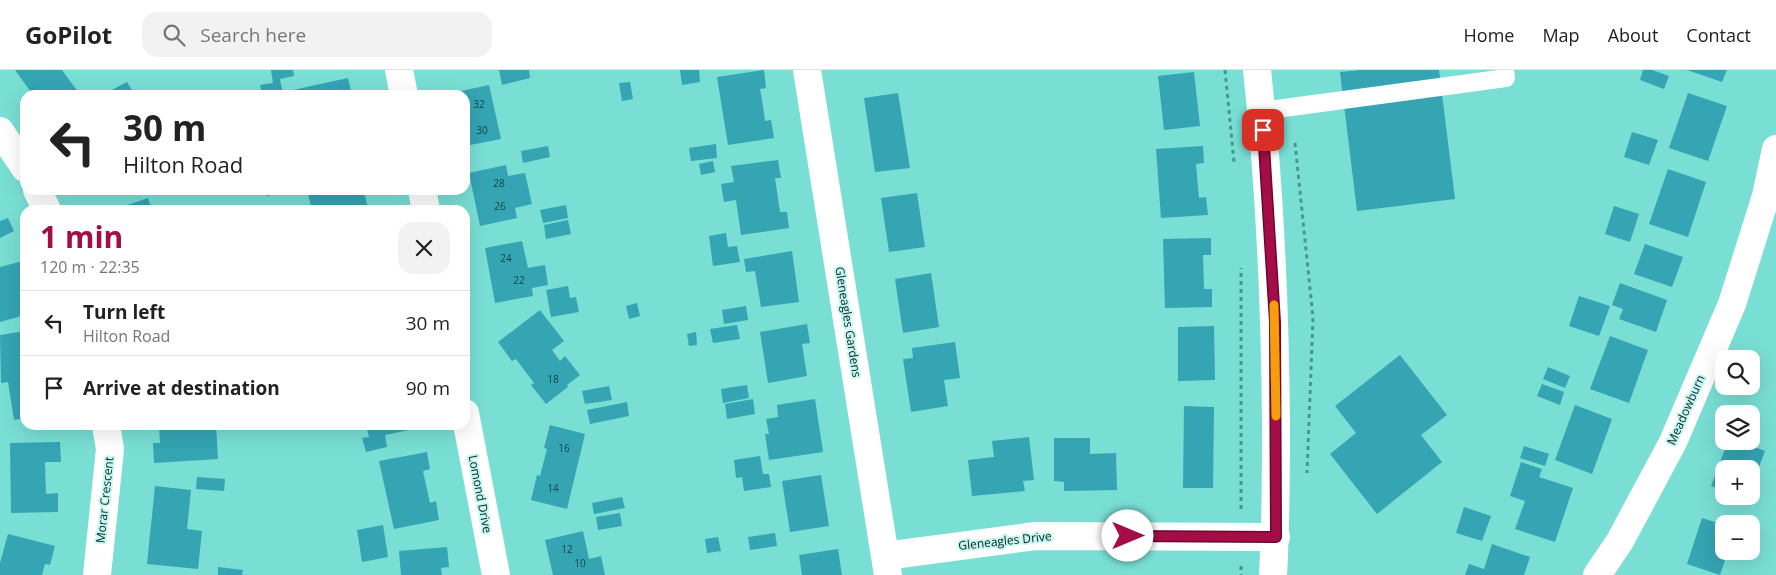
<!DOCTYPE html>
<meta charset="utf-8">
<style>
body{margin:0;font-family:"Open Sans",sans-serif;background:#f2f2f2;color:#222;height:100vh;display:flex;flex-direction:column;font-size:19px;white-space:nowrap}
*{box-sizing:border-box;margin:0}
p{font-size:16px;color:#767676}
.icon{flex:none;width:28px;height:28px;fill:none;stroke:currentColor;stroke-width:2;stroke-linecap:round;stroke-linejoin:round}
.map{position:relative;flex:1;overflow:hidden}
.details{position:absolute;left:20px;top:135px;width:450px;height:225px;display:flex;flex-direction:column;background:#fff;border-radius:15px;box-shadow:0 5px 20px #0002}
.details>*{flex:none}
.banner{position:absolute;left:20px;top:20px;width:450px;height:105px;border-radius:15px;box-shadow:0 5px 20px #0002;background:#fff;color:#222;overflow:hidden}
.buttons{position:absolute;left:1715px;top:280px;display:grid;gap:10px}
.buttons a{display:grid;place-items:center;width:45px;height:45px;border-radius:10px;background:#fff;box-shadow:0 5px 20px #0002;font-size:25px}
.pin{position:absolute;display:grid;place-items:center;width:42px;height:42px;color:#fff;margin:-21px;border-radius:10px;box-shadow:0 2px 8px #0006}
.me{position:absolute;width:55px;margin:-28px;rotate:90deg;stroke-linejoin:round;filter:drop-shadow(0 0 4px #0008)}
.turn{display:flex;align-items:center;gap:18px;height:105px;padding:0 20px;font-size:22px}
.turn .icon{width:65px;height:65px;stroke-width:2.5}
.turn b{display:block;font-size:35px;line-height:42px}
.round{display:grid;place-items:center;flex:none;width:52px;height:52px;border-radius:15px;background:#f2f2f2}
.headline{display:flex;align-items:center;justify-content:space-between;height:85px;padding:0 20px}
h1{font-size:30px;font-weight:700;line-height:38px;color:#a40d47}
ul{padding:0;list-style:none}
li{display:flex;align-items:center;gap:15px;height:65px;padding:0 20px;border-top:1px solid #e0e0e0}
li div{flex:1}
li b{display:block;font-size:19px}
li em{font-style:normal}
header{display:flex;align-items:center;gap:30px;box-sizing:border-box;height:70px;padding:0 25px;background:#fff;border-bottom:1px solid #e0e0e0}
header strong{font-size:24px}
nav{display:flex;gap:28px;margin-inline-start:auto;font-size:18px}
.search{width:350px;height:45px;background:#f2f2f2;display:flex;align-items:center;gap:12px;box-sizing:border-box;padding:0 18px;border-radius:15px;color:#767676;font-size:19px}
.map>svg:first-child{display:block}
</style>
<header>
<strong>GoPilot</strong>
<div class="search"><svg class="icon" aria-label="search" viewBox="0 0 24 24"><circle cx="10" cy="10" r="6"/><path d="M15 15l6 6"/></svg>Search here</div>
<nav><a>Home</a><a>Map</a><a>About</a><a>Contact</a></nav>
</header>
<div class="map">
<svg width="1776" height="505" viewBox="0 0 1776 505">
<rect width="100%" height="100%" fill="#79ded4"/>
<path fill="#35a4b3" d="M 15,0 L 62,0 L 78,22 L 74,25 L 33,25 Z
M 271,0 L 293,0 L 294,6 L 280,9 L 283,24 L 262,25 L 260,15 L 273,13 Z
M 499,0 L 529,0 L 530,8 L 502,15 Z
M 680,0 L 699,0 L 700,12 L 682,15 Z
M 764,0 L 766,18 L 760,19 L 763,36 L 765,51 L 771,50 L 774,68 L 728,75 L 717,7 Z
M 1360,0 L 1439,0 L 1455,129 L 1357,141 L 1340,2 Z
M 1643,0 L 1652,0 L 1669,6 L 1664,19 L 1640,10 Z
M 1687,0 L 1727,0 L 1722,12 Z
M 1194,2 L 1200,56 L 1164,60 L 1158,6 Z
M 348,8 L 352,25 L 294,25 L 293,20 Z
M 127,12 L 133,22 L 127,25 L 107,25 L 106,23 Z
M 630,12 L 633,29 L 622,31 L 619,13 Z
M 489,15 L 501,69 L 465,76 L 465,25 L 452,25 L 452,23 Z
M 898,23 L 910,98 L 875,102 L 864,28 Z
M 1688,23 L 1727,36 L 1708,91 L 1669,78 Z
M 1632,62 L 1658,70 L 1649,95 L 1624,87 Z
M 716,74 L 717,88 L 691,91 L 689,78 Z
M 548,76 L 550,87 L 523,93 L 521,81 Z
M 1203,76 L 1204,93 L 1196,94 L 1199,128 L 1206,127 L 1208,145 L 1161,148 L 1156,79 Z
M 778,90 L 781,108 L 775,108 L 780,142 L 787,142 L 789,158 L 741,165 L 736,130 L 724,132 L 721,114 L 734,112 L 731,96 Z
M 713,91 L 715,102 L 701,105 L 699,94 Z
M 506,95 L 508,106 L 525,103 L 532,134 L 515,138 L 517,148 L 480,156 L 469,103 Z
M 1668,99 L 1706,112 L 1688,167 L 1649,154 Z
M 266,120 L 291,120 L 291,121 L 267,126 Z
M 307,120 L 364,120 L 368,140 L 312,140 Z
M 917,123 L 925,177 L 889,182 L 881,128 Z
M 148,128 L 152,140 L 113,140 Z
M 566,135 L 568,148 L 543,153 L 540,140 Z
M 1614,136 L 1639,144 L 1630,172 L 1605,164 Z
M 8,148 L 14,161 L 0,168 L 0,151 Z
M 568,150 L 571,164 L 546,169 L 544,155 Z
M 726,163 L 728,177 L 737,176 L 740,192 L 713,196 L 709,166 Z
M 1211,168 L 1211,185 L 1203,185 L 1204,219 L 1212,219 L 1212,237 L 1165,238 L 1163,169 Z
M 522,171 L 528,198 L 545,195 L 548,215 L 532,218 L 533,226 L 495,233 L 485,178 Z
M 1645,174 L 1683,187 L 1672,217 L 1634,204 Z
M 792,181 L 799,232 L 761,237 L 755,201 L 746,202 L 744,189 Z
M 23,191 L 25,198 L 25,245 L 0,252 L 0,197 Z
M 931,203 L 939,257 L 903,263 L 895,209 Z
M 1620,213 L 1667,230 L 1656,262 L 1619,249 L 1623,239 L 1612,235 Z
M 568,216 L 570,228 L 576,227 L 579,242 L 551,247 L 546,220 Z
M 1579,226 L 1610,236 L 1599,266 L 1569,256 Z
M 637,233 L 640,246 L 629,249 L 626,236 Z
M 746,236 L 748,250 L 724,254 L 722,240 Z
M 540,240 L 564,271 L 552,280 L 560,291 L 565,286 L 580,305 L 567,315 L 568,317 L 546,334 L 531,315 L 534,313 L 516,289 L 512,291 L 498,272 Z
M 807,254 L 810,273 L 802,274 L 807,306 L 768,313 L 760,262 Z
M 737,255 L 740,269 L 713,273 L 710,259 Z
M 1214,256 L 1215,310 L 1178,311 L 1178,257 Z
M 25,261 L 25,348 L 14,350 L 8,312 L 1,313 L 0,265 Z
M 696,262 L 697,275 L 689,276 L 687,264 Z
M 1610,266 L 1648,280 L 1629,333 L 1590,319 Z
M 955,272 L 960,308 L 944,310 L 948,336 L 911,342 L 903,289 L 913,288 L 912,278 Z
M 1400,285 L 1447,345 L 1421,365 L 1442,392 L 1377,444 L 1330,384 L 1356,363 L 1335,336 Z
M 1548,297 L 1570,306 L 1565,318 L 1543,309 Z
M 1542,314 L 1564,322 L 1560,335 L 1537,326 Z
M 747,315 L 749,328 L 723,333 L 721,319 Z
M 609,316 L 612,330 L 585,334 L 582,321 Z
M 753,329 L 755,344 L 727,349 L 725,334 Z
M 815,329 L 823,382 L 769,390 L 765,364 L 769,364 L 766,349 L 778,347 L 777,335 Z
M 627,332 L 629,346 L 590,354 L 587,340 Z
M 1575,335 L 1612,349 L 1592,404 L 1555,390 Z
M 1184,336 L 1214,337 L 1213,418 L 1183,418 Z
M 159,355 L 216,355 L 218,389 L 154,393 L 153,373 L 160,373 Z
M 366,355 L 413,355 L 414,359 L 385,365 L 387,377 L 366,382 L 362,368 L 369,367 Z
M 550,355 L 585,364 L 567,439 L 531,430 L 537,405 L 540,406 L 547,379 L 544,378 Z
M 1029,367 L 1034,410 L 1023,411 L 1025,421 L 972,426 L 968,390 L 994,387 L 992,371 Z
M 1054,368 L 1090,368 L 1090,384 L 1116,383 L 1117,420 L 1064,421 L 1064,412 L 1054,411 Z
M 1728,371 L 1739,371 L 1765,381 L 1751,418 L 1751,399 L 1724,399 L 1724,421 L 1711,416 Z
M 60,372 L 61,392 L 45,392 L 46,424 L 58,423 L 58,442 L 11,443 L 10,373 Z
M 1524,376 L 1549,384 L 1545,396 L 1520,388 Z
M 427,382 L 430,399 L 423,401 L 430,433 L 436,431 L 439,450 L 394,459 L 379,391 Z
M 760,386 L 763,404 L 769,404 L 771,417 L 744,421 L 742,407 L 736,408 L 734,390 Z
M 1521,392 L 1542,399 L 1539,407 L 1573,418 L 1555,472 L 1515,459 L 1525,431 L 1510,426 Z
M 821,405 L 829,456 L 790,462 L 782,411 Z
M 197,407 L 225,409 L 224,421 L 196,419 Z
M 155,416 L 191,420 L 187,459 L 202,461 L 198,499 L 147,494 Z
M 622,427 L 625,438 L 594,444 L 592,433 Z
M 1464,437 L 1491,446 L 1482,471 L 1456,463 Z
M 620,443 L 622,456 L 598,460 L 596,447 Z
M 1702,448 L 1724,455 L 1724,481 L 1728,481 L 1720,505 L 1687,494 Z
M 383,455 L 388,487 L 362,492 L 357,460 Z
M 583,461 L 589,489 L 601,486 L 605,505 L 553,505 L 545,470 Z
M 775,463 L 777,476 L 750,480 L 748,467 Z
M 8,464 L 55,476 L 50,495 L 45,494 L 42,505 L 0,505 L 0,493 Z
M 718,467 L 721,481 L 707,483 L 705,469 Z
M 1492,474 L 1530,487 L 1524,505 L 1465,505 L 1469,494 L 1484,499 Z
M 447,477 L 449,497 L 441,498 L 442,505 L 401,505 L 399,481 Z
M 838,479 L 842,505 L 802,505 L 799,485 Z
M 218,497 L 243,500 L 242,505 L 218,505 Z"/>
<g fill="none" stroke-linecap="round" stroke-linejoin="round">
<path stroke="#4b958e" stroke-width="3" stroke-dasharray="4 4" stroke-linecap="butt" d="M 1225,0 L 1234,92
M 1295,73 L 1313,248 L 1307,403
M 1241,439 L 1241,198
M 1241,496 L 1241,505"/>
<path stroke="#fff" stroke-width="18" d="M 1262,41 L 1506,8 L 1505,0"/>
<path stroke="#fff" stroke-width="28" d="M 399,0 L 404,25
M 807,0 L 888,505
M 0,61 L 25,98
M 37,120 L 47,140
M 422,120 L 426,140
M 465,343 L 496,505
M 885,486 L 1035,466 L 1276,467
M 97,505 L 110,379 L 106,355"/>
<path stroke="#fff" stroke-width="28" d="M 1257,0 C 1270,117 1275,235 1276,353 C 1276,404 1276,454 1273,505
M 1597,505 L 1620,471 L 1673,372 L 1732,234 L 1766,126 L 1776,79"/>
</g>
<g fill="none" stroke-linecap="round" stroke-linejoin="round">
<g stroke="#6b082e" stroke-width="12">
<path id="route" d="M 1128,466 L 1276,467 L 1275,252 L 1263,60"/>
</g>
<use href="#route" stroke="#a40d47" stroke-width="9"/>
<path stroke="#f59e0b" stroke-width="9" d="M 1274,235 L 1276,346"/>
</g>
<g text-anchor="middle" stroke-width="4" stroke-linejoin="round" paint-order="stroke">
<g font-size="10" fill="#124648">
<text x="479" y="38">32</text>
<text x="482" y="64">30</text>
<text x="499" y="117">28</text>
<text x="500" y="140">26</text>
<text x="506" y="192">24</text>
<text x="519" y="214">22</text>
<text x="553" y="313">18</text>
<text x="564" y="382">16</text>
<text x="553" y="422">14</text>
<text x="567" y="483">12</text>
<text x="580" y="497">10</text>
</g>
<g font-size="12" fill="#062724" stroke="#c7f5ef">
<text transform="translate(848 252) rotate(81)" y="4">Gleneagles Gardens</text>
<text transform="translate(1686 340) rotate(-66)" y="4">Meadowburn</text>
<text transform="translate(480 424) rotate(79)" y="4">Lomond Drive</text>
<text transform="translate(105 430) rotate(-84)" y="4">Morar Crescent</text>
<text transform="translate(1005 471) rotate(-6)" y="4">Gleneagles Drive</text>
</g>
</g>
</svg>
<div class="buttons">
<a><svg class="icon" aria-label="search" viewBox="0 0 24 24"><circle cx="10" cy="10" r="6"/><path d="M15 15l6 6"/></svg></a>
<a><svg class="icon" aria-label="layers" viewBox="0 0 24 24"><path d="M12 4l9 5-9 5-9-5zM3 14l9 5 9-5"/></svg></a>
<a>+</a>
<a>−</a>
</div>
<div class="pin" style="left:1263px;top:60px;background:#d93025"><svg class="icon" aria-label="arrive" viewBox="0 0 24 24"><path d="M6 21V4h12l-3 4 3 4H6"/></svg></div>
<svg class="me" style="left:1128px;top:466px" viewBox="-20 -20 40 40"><circle r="19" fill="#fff"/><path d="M0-13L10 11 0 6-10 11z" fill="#a40d47"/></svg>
<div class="banner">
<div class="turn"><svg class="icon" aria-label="left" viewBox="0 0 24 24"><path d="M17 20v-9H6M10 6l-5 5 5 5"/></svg><div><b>30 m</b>Hilton Road</div></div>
</div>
<section class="details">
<div class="headline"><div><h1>1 min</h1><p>120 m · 22:35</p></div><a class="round"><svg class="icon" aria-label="close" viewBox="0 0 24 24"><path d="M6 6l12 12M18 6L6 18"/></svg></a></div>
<ul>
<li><svg class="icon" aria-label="left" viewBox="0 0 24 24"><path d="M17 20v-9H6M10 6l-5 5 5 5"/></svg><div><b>Turn left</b><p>Hilton Road</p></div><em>30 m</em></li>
<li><svg class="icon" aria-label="arrive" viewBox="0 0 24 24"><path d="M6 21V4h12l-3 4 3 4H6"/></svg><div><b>Arrive at destination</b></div><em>90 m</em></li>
</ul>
</section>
</div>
